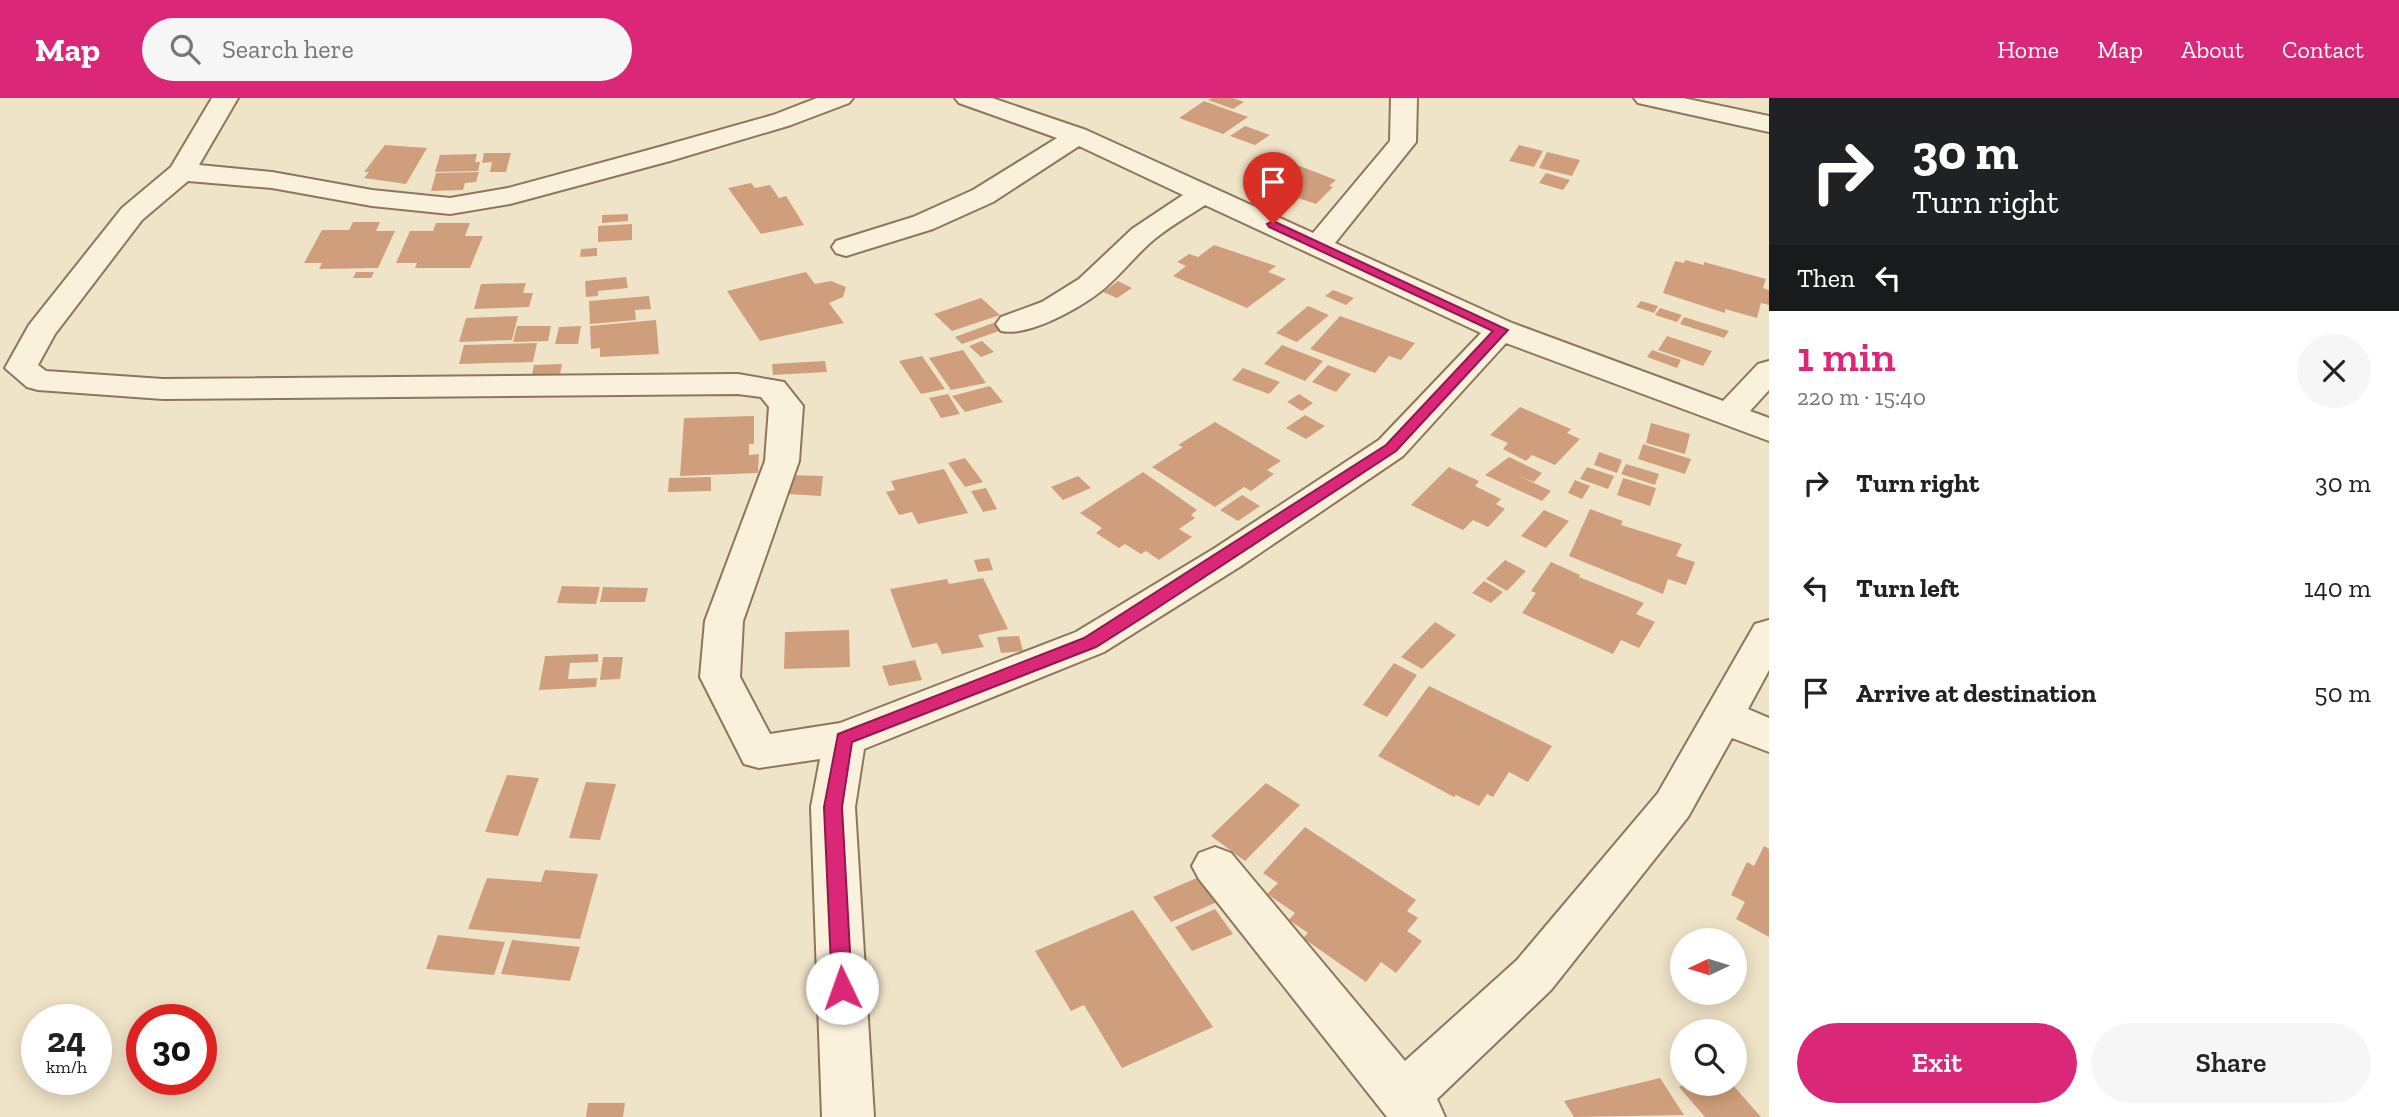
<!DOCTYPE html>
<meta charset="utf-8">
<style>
body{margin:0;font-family:"Zilla Slab",serif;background:#f6f6f6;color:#222;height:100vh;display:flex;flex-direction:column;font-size:26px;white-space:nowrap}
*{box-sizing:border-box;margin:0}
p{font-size:23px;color:#767676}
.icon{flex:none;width:38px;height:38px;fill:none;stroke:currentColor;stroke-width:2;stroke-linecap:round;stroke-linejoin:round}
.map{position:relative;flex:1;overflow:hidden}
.panel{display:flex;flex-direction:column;background:#fff;width:630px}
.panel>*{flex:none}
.guide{background:#202124;color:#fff;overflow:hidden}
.needle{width:46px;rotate:266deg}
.controls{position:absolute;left:1670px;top:830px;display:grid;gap:14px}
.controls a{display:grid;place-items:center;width:77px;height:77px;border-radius:50%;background:#fff;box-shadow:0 4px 18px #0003;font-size:35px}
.speed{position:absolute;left:21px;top:906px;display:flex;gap:14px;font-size:35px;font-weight:700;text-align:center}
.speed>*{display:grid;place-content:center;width:91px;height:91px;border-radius:50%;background:#fff;box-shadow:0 4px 18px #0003;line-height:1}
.speed small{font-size:18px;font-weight:400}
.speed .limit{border:10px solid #d22;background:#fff;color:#111}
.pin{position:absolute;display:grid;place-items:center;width:60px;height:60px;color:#fff;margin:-72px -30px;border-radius:50% 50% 50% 0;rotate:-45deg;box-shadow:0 0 7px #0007}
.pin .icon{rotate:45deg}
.me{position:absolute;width:77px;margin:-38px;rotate:357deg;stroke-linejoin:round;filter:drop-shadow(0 0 5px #0008)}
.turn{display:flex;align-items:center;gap:24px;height:147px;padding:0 28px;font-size:32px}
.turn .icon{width:91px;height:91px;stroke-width:2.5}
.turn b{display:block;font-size:49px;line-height:60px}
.then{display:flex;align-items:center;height:66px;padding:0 28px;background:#0003;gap:14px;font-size:26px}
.round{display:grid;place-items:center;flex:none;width:74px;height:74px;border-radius:37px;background:#f6f6f6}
.head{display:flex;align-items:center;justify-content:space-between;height:119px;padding:0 28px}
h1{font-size:42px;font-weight:600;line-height:52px;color:#db2777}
.action{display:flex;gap:14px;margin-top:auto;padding:14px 28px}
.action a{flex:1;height:80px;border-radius:42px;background:#db2777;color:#fff;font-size:28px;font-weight:600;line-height:80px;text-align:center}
.action a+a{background:#f6f6f6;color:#222}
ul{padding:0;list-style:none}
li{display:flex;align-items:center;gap:21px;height:105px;padding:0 28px}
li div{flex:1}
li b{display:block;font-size:26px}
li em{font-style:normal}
header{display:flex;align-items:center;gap:42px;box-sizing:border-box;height:98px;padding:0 35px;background:#db2777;color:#fff}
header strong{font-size:33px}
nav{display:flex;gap:38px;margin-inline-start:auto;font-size:24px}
.search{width:490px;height:63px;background:#f6f6f6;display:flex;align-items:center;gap:18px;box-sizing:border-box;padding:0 24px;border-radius:38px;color:#767676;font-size:26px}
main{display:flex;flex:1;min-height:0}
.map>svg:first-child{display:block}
</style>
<header>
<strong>Map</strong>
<div class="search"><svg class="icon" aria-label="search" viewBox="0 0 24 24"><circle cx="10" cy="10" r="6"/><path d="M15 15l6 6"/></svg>Search here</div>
<nav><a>Home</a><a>Map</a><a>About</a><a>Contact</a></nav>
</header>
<main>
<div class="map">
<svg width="1769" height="1019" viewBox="0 0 1769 1019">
<rect width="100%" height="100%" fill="#f0e4c8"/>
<path fill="#cf9f7d" d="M 1212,0 L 1233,0 L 1244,4 L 1233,11 L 1208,2 Z
M 1204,3 L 1248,19 L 1223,36 L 1179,20 Z
M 1245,28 L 1270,37 L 1255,47 L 1230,38 Z
M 385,47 L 427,50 L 406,86 L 364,80 L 369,74 L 364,74 Z
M 1519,47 L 1543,53 L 1534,69 L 1509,63 Z
M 1547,54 L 1580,62 L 1572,78 L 1539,70 Z
M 484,55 L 511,55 L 506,74 L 490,74 L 492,64 L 482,65 Z
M 477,56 L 475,64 L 480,64 L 478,73 L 435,74 L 440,57 Z
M 1284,62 L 1336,82 L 1329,88 L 1333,89 L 1316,106 L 1298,100 L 1292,105 L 1262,95 L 1267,90 L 1253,85 L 1275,64 L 1281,66 Z
M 479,74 L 476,84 L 465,85 L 463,92 L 431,93 L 436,75 Z
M 1546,75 L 1570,82 L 1563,92 L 1539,85 Z
M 751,85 L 755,90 L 770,87 L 779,100 L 786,98 L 804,127 L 761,136 L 728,90 Z
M 628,116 L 628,123 L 602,125 L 602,117 Z
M 353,124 L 380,124 L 376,133 L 395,133 L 378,170 L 319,171 L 322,165 L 304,165 L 322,132 L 349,132 Z
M 436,125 L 470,125 L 465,138 L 483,138 L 470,170 L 415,170 L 417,165 L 396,165 L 410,133 L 433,133 Z
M 632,126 L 632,142 L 598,144 L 598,128 Z
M 1214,147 L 1276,168 L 1268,174 L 1286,181 L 1247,210 L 1173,178 L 1186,168 L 1177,164 L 1189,156 L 1198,159 Z
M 597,150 L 597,158 L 580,159 L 581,151 Z
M 1685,162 L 1704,167 L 1704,164 L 1766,181 L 1763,190 L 1769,192 L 1769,207 L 1761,205 L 1757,220 L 1725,211 L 1725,215 L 1663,195 L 1675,163 L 1684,165 Z
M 356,174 L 374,174 L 371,180 L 353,180 Z
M 806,174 L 815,186 L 831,183 L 846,189 L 843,199 L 829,205 L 844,225 L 760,243 L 727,193 Z
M 626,179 L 628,190 L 598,193 L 598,198 L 586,199 L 585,183 Z
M 1118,183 L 1132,190 L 1117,200 L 1103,194 Z
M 526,185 L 523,195 L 533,195 L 529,209 L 474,211 L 481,186 Z
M 1333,192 L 1354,200 L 1346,207 L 1325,198 Z
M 649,198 L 651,211 L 635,212 L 636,222 L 590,226 L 589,203 Z
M 981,200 L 1000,217 L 952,233 L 934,216 Z
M 1641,203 L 1658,208 L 1654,215 L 1636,209 Z
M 1308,208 L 1329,217 L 1297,244 L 1276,235 Z
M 1660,210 L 1682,217 L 1677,224 L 1655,217 Z
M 518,218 L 512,242 L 459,244 L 466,220 Z
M 1340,218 L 1415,245 L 1401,262 L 1389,258 L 1375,275 L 1310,251 Z
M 1684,219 L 1729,233 L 1724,240 L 1680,226 Z
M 656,222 L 659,256 L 600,259 L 600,250 L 591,251 L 590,228 Z
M 993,225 L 1002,232 L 962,246 L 955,239 Z
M 517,228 L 551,228 L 548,243 L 513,244 Z
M 581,228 L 578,246 L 555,246 L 559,229 Z
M 1667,238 L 1712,253 L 1703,268 L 1658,252 Z
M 982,243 L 994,254 L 981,259 L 969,248 Z
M 537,245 L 533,264 L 459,266 L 464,247 Z
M 1282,247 L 1323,263 L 1305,283 L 1264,266 Z
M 963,252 L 986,285 L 951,292 L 929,260 Z
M 1652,252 L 1681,262 L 1677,270 L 1647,259 Z
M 922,258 L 945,291 L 921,296 L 899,263 Z
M 825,263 L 827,274 L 773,277 L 772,266 Z
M 562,266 L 560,276 L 532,277 L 534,267 Z
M 1328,267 L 1351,276 L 1336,294 L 1312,284 Z
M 1243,270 L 1280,284 L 1269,296 L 1232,282 Z
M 990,288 L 1003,304 L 965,314 L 952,298 Z
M 948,296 L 960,316 L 941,320 L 929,300 Z
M 1299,296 L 1313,305 L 1302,313 L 1287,304 Z
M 1520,309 L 1571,331 L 1567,335 L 1580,341 L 1555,367 L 1532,357 L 1526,363 L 1503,351 L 1508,345 L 1490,337 Z
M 1305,317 L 1325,328 L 1306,341 L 1286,330 Z
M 754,318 L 754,346 L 749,346 L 749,357 L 759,356 L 758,375 L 680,378 L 684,320 Z
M 1215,324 L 1281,363 L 1267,372 L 1274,376 L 1251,393 L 1244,389 L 1215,409 L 1152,369 L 1183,349 L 1178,347 Z
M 1651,325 L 1690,336 L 1685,356 L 1646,345 Z
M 1643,346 L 1691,361 L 1685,376 L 1638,361 Z
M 1599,354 L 1622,362 L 1617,375 L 1594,367 Z
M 1509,359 L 1542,375 L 1534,384 L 1519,378 L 1551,393 L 1542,403 L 1485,377 Z
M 965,360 L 983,384 L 965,389 L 948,365 Z
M 1626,366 L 1659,376 L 1655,387 L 1621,376 Z
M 1449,369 L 1479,383 L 1475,388 L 1501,401 L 1496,406 L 1505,411 L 1488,429 L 1473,422 L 1463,432 L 1411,407 Z
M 1587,369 L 1614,378 L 1608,391 L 1580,381 Z
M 944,371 L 968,415 L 918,426 L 912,414 L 899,417 L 886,394 L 895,392 L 891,383 Z
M 1143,374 L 1197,412 L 1191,417 L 1195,420 L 1179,431 L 1192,439 L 1159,462 L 1146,453 L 1141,456 L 1125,446 L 1119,450 L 1096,435 L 1102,430 L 1080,415 Z
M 790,377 L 823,378 L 821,398 L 787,396 Z
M 1078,378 L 1091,390 L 1063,402 L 1051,389 Z
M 711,379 L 711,393 L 668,394 L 669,380 Z
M 1623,380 L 1656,390 L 1650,408 L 1617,397 Z
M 1575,382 L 1590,388 L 1582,401 L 1568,395 Z
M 986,390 L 997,411 L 983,414 L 971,393 Z
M 1242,397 L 1260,408 L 1238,423 L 1220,412 Z
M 1590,411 L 1623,423 L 1621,427 L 1682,446 L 1676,458 L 1695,464 L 1686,487 L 1668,481 L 1663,496 L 1569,458 Z
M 1544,412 L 1569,423 L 1546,450 L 1521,438 Z
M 989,460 L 993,472 L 978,474 L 974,462 Z
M 1505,462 L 1526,473 L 1507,493 L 1486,481 Z
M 1551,464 L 1580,477 L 1579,479 L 1644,505 L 1636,516 L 1655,524 L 1639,550 L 1621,542 L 1613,556 L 1522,515 L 1536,495 L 1531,493 Z
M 983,480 L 1008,531 L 978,537 L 984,549 L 942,556 L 937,545 L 912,550 L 890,491 L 947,481 L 949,486 Z
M 1484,483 L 1503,494 L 1491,505 L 1472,495 Z
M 562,488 L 600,489 L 596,506 L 557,505 Z
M 603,489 L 648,490 L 645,504 L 600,504 Z
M 1435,524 L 1456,537 L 1422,571 L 1401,559 Z
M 849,532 L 850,569 L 784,571 L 785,534 Z
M 1019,538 L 1023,553 L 1001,555 L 997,539 Z
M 598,556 L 598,564 L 570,565 L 568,581 L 597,580 L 596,589 L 539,592 L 545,558 Z
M 603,559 L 623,559 L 620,581 L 600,582 Z
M 915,562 L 922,582 L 889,588 L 882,568 Z
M 1394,565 L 1417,577 L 1387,619 L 1363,607 Z
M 1429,588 L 1552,648 L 1528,684 L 1509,674 L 1493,699 L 1487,696 L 1479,708 L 1456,697 L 1454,699 L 1378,658 Z
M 507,677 L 539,680 L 518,738 L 485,734 Z
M 586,684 L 616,686 L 600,742 L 569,740 Z
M 1266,685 L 1300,707 L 1245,763 L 1211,738 Z
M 1305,729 L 1416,802 L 1407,813 L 1418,820 L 1407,833 L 1422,843 L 1396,875 L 1381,864 L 1366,884 L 1303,840 L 1308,835 L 1289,822 L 1295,815 L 1267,796 L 1278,785 L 1263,775 Z
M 1764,748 L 1769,751 L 1769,839 L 1736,821 L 1745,804 L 1731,797 L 1747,764 L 1754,768 Z
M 545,772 L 598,776 L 580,841 L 468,831 L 487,780 L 541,784 Z
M 1199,779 L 1217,804 L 1171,824 L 1153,799 Z
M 1215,811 L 1233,836 L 1192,853 L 1175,829 Z
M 1133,812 L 1213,929 L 1122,970 L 1084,907 L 1071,913 L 1035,853 Z
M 438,837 L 505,844 L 494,877 L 426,871 Z
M 512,842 L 580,849 L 570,883 L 501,876 Z
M 1660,980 L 1684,1017 L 1574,1019 L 1564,1003 Z
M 1687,985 L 1731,985 L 1761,1019 L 1705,1019 L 1679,989 Z
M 588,1005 L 625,1005 L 623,1019 L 586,1019 Z"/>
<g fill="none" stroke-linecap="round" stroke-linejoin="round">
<g stroke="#8d765c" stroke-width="4">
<path id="minor" d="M 212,0 L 238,0 L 199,67 L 272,74 L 372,92 L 450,100 L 508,90 L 652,51 L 773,17 L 817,0 L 853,0 L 849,5 L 791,27 L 670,63 L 510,106 L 450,116 L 372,108 L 272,90 L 188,83 L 142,122 L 55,236 L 38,267 L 46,273 L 163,281 L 738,276 L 784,284 L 803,308 L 799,363 L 743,523 L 740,579 L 770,636 L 840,625 L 1076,534 L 1215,450 L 1379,342 L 1481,235 L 1205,107 C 1187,119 1167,130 1151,144 C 1133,160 1119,179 1100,194 C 1078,211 1028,239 1001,233 L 996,226 L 1001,219 L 1042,204 L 1079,181 L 1132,131 L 1183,97 L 1079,48 L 993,104 L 933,131 L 846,158 L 836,155 L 832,149 L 836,143 L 913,119 L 973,92 L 1057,40 L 959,5 L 955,0 L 992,0 L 1086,32 L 1313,135 L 1390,43 L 1391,0 L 1417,0 L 1416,44 L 1335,145 L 1512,225 L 1723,303 L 1758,266 L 1769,263 L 1769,292 L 1750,313 L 1769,320 L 1769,343 L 1506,245 L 1403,358 L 1241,468 L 1104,554 L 864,651 L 855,709 L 874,1019 L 822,1019 L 811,709 L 820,661 L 759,670 L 744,666 L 700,579 L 705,523 L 765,363 L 769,309 L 761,299 L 738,296 L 163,301 L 38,292 L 27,289 L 5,270 L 29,227 L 122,110 L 171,69 Z
M 1634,0 L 1683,0 L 1769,18 L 1769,34 L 1638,5 Z
M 1769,522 L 1769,572 L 1748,611 L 1769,620 L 1769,654 L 1732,640 L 1688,719 L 1551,892 L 1437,1001 L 1445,1019 L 1387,1019 L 1199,781 L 1192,768 L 1199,755 L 1215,749 L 1231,755 L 1405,963 L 1517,862 L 1658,695 L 1755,526 Z"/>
</g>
<use href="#minor" fill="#faf1dc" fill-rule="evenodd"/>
</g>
<path fill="#db2777" stroke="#8e194d" stroke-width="2" d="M 1273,123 L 1508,232 L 1396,353 L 1142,520 L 1096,549 L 852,644 L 842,709 L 852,890 L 849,896 L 842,899 L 835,896 L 832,890 L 824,709 L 838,636 L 1084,540 L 1386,347 L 1493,233 L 1269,129 L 1267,126 Z"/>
</svg>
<div class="controls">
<a><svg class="needle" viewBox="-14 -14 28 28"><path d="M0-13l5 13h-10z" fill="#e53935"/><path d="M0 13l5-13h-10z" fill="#767676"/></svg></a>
<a><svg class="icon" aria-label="search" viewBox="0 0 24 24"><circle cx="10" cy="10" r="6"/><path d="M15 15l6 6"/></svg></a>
</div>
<div class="speed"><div>24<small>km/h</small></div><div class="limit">30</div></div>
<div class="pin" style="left:1273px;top:126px;background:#d93025"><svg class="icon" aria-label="arrive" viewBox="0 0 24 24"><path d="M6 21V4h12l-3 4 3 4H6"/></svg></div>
<svg class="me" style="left:842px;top:890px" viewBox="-20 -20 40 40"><circle r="19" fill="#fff"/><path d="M0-13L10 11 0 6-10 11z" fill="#db2777"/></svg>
</div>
<section class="panel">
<div class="guide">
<div class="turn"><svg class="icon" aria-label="right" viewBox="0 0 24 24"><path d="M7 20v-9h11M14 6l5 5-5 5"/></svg><div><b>30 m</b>Turn right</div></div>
<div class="then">Then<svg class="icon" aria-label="left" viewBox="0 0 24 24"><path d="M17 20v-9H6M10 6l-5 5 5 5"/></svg></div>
</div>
<div class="head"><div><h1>1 min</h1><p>220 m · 15:40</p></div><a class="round"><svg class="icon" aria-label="close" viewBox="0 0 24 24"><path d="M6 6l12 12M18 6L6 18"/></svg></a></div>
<ul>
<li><svg class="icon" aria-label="right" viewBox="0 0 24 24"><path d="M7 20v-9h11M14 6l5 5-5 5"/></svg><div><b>Turn right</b></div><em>30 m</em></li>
<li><svg class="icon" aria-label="left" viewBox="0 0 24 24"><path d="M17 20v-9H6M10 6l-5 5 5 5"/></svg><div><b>Turn left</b></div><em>140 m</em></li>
<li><svg class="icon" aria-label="arrive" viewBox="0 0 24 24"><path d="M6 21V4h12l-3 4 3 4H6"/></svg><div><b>Arrive at destination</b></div><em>50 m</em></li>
</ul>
<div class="action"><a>Exit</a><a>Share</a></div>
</section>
</main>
